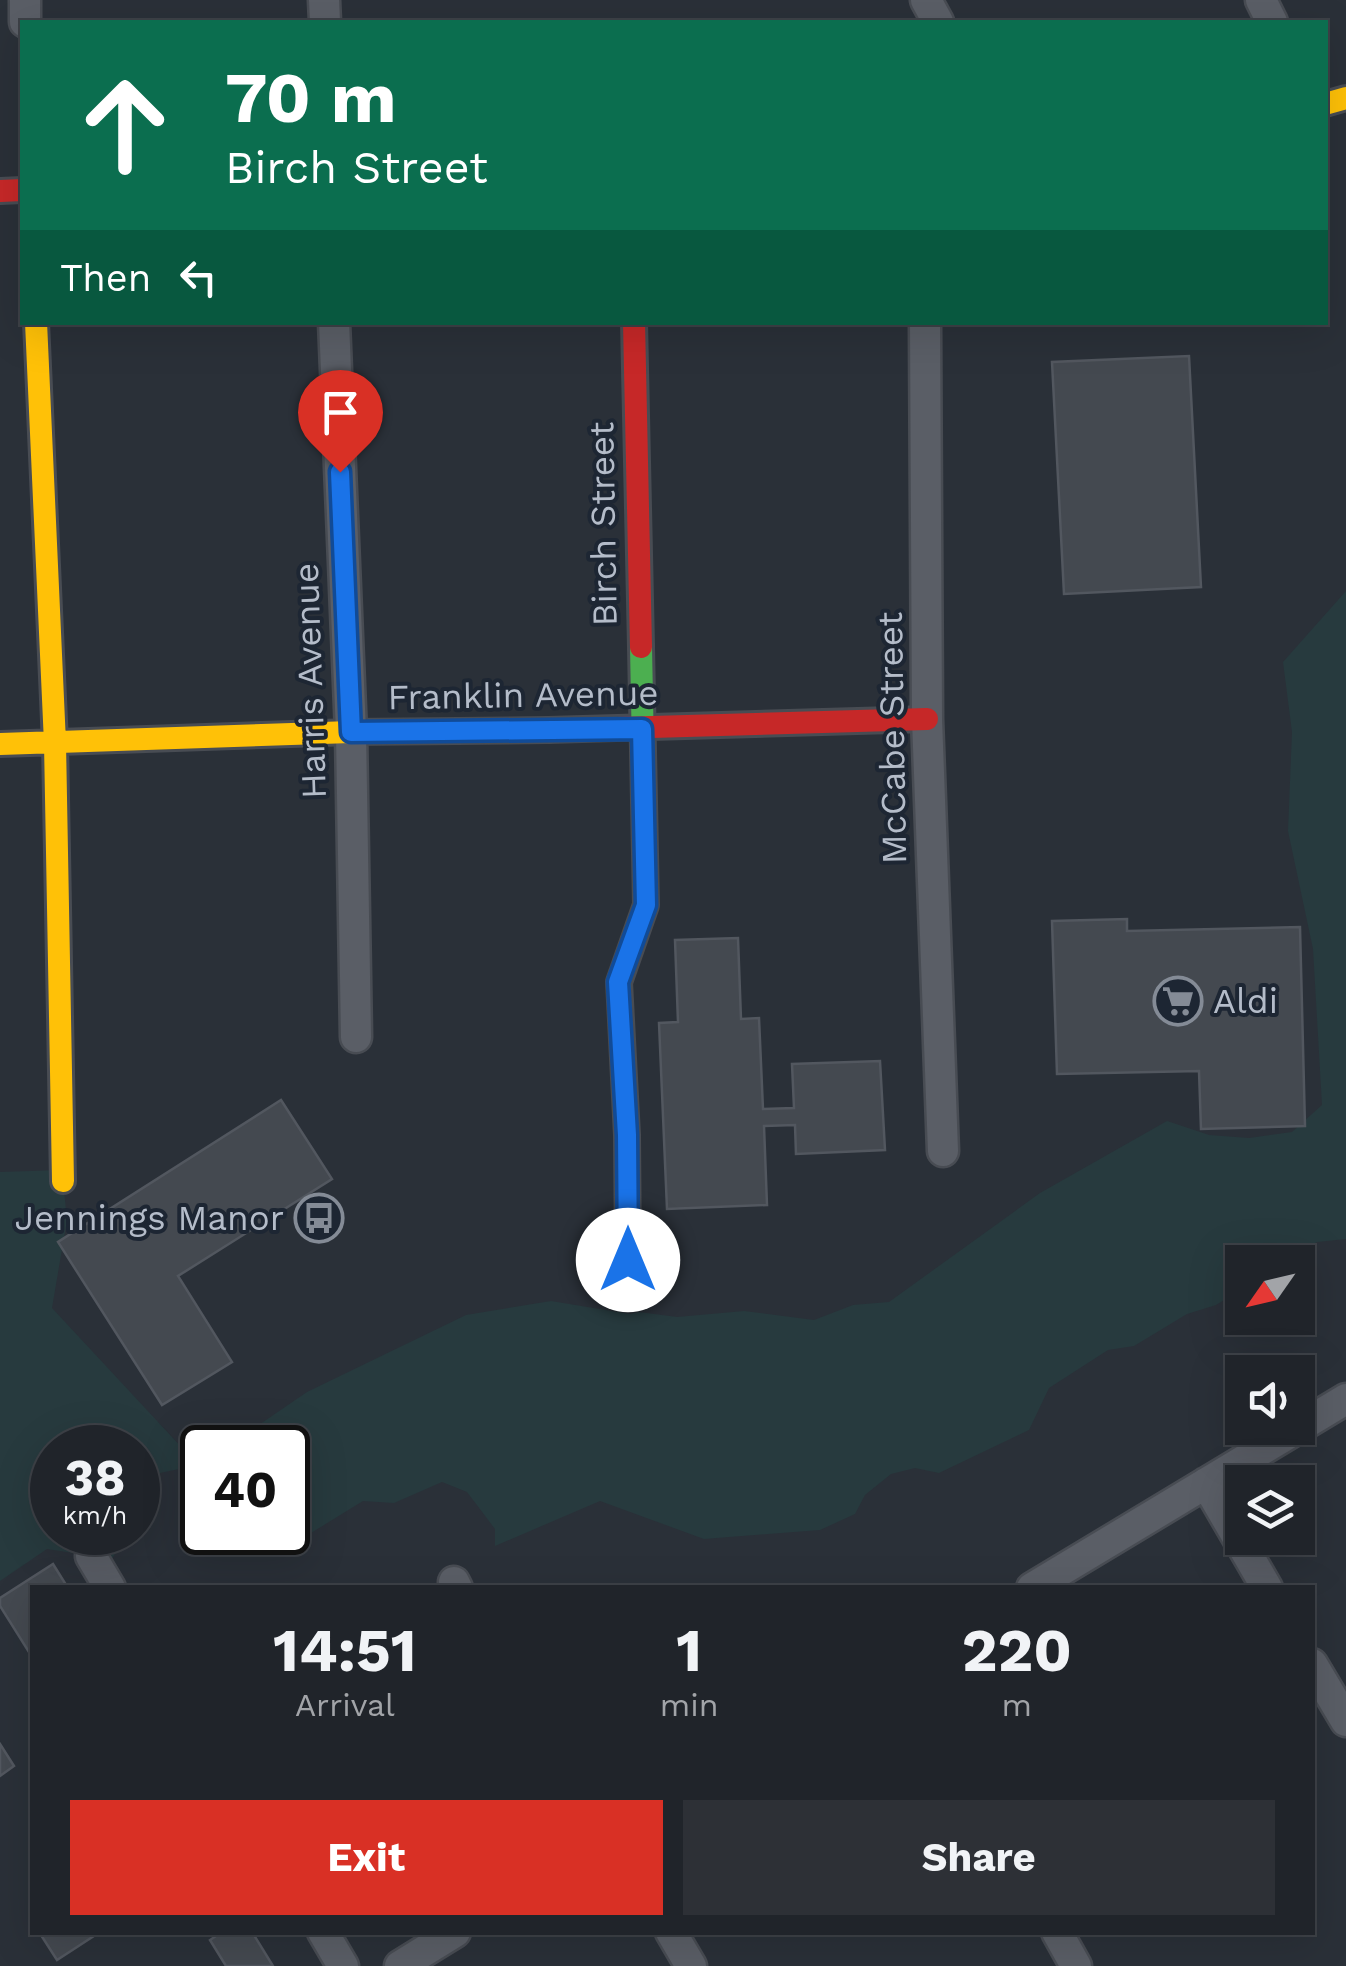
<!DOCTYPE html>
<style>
body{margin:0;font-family:"Work Sans",sans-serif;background:#2d3036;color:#f1f3f6;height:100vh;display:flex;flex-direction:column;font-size:38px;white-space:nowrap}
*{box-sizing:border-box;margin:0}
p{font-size:32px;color:#a2a4a8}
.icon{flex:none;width:55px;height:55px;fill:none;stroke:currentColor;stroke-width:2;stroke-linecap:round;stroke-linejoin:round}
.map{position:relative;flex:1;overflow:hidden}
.drawer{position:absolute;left:30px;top:1585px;width:1285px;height:350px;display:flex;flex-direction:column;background:#20242a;border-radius:0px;box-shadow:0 10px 40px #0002,0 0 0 2px #3d4147}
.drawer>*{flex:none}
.guide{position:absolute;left:20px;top:20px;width:1308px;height:305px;border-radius:0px;box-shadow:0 10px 40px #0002,0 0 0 2px #3d4147;background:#0b6e4f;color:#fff;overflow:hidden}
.needle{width:65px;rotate:236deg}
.buttons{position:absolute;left:1225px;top:1245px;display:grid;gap:20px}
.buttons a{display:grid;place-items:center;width:90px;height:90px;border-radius:0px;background:#20242a;box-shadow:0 10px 40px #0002,0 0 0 2px #3d4147;font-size:50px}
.speed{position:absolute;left:30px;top:1425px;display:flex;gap:20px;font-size:50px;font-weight:700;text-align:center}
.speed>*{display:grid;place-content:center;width:130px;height:130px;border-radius:50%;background:#20242a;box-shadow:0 10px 40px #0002,0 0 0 2px #3d4147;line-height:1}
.speed small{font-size:25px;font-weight:400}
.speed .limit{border:5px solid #111;border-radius:15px;background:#fff;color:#111}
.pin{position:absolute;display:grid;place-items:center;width:85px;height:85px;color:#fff;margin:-102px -42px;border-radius:50% 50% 50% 0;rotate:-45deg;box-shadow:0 0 10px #0007}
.pin .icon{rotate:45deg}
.me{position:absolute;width:110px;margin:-55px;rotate:0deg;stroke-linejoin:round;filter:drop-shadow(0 0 8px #0008)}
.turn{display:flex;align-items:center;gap:35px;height:210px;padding:0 40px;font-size:45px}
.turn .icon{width:130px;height:130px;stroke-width:2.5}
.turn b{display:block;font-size:70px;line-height:85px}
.then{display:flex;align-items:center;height:95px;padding:0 40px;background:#0003;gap:20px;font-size:38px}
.eta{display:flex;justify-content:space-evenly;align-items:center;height:170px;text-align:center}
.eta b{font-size:60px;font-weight:700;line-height:70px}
.action{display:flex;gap:20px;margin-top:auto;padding:20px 40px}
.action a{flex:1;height:115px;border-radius:0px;background:#d93025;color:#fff;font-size:40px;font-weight:700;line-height:115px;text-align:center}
.action a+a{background:#2d3036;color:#f1f3f6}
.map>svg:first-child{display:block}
</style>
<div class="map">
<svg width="1346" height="1966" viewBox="0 0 1346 1966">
<rect width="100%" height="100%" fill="#2a3038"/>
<path fill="#273a3e" d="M 1346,591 L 1346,1239 L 1317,1242 L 1284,1262 L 1242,1262 L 1242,1289 L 1216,1305 L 1187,1314 L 1134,1346 L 1108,1350 L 1049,1388 L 1029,1430 L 939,1473 L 915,1468 L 891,1474 L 865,1495 L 855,1514 L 820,1530 L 704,1539 L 600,1501 L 495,1546 L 495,1529 L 467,1492 L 442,1482 L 394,1503 L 363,1501 L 311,1533 L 288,1506 L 288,1448 L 225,1448 L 307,1392 L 466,1315 L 551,1301 L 630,1314 L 639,1312 L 677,1317 L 744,1311 L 814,1320 L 853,1305 L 889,1302 L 1040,1193 L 1167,1121 L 1209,1135 L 1249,1138 L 1292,1132 L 1322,1105 L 1313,949 L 1288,831 L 1292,732 L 1283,662 Z
M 62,1170 L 67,1220 L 52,1308 L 198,1465 L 202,1462 L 202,1467 L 198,1465 L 160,1473 L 138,1514 L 138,1448 L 52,1448 L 52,1532 L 127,1533 L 112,1559 L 47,1549 L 0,1581 L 0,1172 Z"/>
<path fill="#444950" stroke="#52575f" stroke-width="2.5" d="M 1189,356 L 1201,587 L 1064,594 L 1052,362 Z
M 1127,919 L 1127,931 L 1300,927 L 1305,1126 L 1201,1129 L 1199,1071 L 1057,1074 L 1052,921 Z
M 738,938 L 741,1019 L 759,1018 L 763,1109 L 794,1108 L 792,1064 L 880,1061 L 885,1150 L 796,1154 L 795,1125 L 764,1126 L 767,1205 L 667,1209 L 659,1023 L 678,1022 L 675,940 Z
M 281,1100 L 332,1179 L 178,1276 L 232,1362 L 162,1405 L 58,1242 Z
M 53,1564 L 68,1588 L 32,1588 L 32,1657 L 0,1606 L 0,1598 Z
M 0,1744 L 14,1766 L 0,1776 Z
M 39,1932 L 100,1932 L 57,1960 Z
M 222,1932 L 252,1932 L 273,1966 L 226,1966 L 210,1940 Z"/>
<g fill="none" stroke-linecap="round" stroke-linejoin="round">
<g stroke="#484c53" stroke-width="35">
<path id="street" d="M 25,0 L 25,22
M 324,0 L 325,22
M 926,0 L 938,22
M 1261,0 L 1272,22
M 334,322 L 351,732 L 356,1037
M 925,322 L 927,719 L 943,1151
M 1206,1483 L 1267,1588
M 91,1556 L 110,1588
M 454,1582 L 457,1588
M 1032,1588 L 1346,1399
M 1312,1664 L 1346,1721
M 323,1932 L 343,1966
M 671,1932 L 691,1966
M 1057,1932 L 1076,1966
M 400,1966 L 455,1932"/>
</g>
<g stroke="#484c53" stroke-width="28">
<path id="fast" d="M 628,1259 L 627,1135 L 619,982 L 646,905 L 641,647"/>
</g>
<g stroke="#484c53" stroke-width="28">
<path id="slow" d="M 1325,104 L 1346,98
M 36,322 L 55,743 L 63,1181
M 0,744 L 351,732 L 548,730"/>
</g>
<g stroke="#484c53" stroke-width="28">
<path id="jam" d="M 0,191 L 22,190
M 634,322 L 641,647
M 548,730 L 927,719"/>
</g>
<use href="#street" stroke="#5a5e66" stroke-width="30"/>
<use href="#fast" stroke="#4caf50" stroke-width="22"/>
<use href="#slow" stroke="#ffc107" stroke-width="22"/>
<use href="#jam" stroke="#c62828" stroke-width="22"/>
</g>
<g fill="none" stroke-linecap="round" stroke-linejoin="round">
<g stroke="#114b97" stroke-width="25">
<path id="route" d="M 340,472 L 351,732 L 642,729 L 646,905 L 618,982 L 627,1135 L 628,1260"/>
</g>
<use href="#route" stroke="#1a73e8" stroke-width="18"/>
</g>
<defs>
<g id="supermarket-ring" transform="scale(2.5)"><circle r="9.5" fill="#1d2633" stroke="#848b96" stroke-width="1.5"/><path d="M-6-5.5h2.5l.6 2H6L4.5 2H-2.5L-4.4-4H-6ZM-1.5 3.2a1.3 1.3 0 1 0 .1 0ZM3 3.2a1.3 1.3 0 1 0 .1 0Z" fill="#848b96"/></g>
<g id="bus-ring" transform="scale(2.5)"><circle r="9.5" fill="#1d2633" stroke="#848b96" stroke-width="1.5"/><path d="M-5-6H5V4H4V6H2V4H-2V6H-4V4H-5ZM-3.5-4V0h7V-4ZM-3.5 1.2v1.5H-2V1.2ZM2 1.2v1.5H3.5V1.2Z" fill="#848b96"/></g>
</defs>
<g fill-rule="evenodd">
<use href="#supermarket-ring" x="1178" y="1001"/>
<use href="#bus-ring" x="319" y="1218"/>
</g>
<g text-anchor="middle" stroke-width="8" stroke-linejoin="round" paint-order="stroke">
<g font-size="35" fill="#b4bcc9" stroke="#1d2633">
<text transform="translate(603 524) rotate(-91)" y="12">Birch Street</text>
<text transform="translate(310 681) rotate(-92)" y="12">Harris Avenue</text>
<text transform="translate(523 695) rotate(-1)" y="12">Franklin Avenue</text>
<text transform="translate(892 738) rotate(-91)" y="12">McCabe Street</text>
</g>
<g font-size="35" fill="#b4bcc9" stroke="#1d2633" text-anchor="start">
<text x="1213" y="1013">Aldi</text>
<text x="284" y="1230" text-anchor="end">Jennings Manor</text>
</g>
</g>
</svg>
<div class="buttons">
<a><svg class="needle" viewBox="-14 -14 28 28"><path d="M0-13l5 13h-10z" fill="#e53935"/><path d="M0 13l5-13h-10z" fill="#a2a4a8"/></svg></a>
<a><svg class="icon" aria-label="sound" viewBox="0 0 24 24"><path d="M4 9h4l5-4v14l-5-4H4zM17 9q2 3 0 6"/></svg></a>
<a><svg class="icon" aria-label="layers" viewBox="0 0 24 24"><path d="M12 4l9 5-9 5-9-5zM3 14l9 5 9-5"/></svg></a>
</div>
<div class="speed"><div>38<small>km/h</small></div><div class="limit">40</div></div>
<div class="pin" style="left:340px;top:472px;background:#d93025"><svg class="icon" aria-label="arrive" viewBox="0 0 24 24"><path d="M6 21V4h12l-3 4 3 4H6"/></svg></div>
<svg class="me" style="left:628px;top:1260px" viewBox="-20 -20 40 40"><circle r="19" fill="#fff"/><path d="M0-13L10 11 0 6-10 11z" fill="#1a73e8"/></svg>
<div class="guide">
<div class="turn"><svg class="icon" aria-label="ahead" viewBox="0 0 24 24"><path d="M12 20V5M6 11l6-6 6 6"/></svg><div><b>70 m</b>Birch Street</div></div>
<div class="then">Then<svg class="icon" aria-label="left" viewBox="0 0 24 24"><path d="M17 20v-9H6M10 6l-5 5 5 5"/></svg></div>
</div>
<section class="drawer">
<div class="eta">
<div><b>14:51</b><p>Arrival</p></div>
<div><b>1</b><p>min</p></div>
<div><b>220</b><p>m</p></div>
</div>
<div class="action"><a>Exit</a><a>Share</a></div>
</section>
</div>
